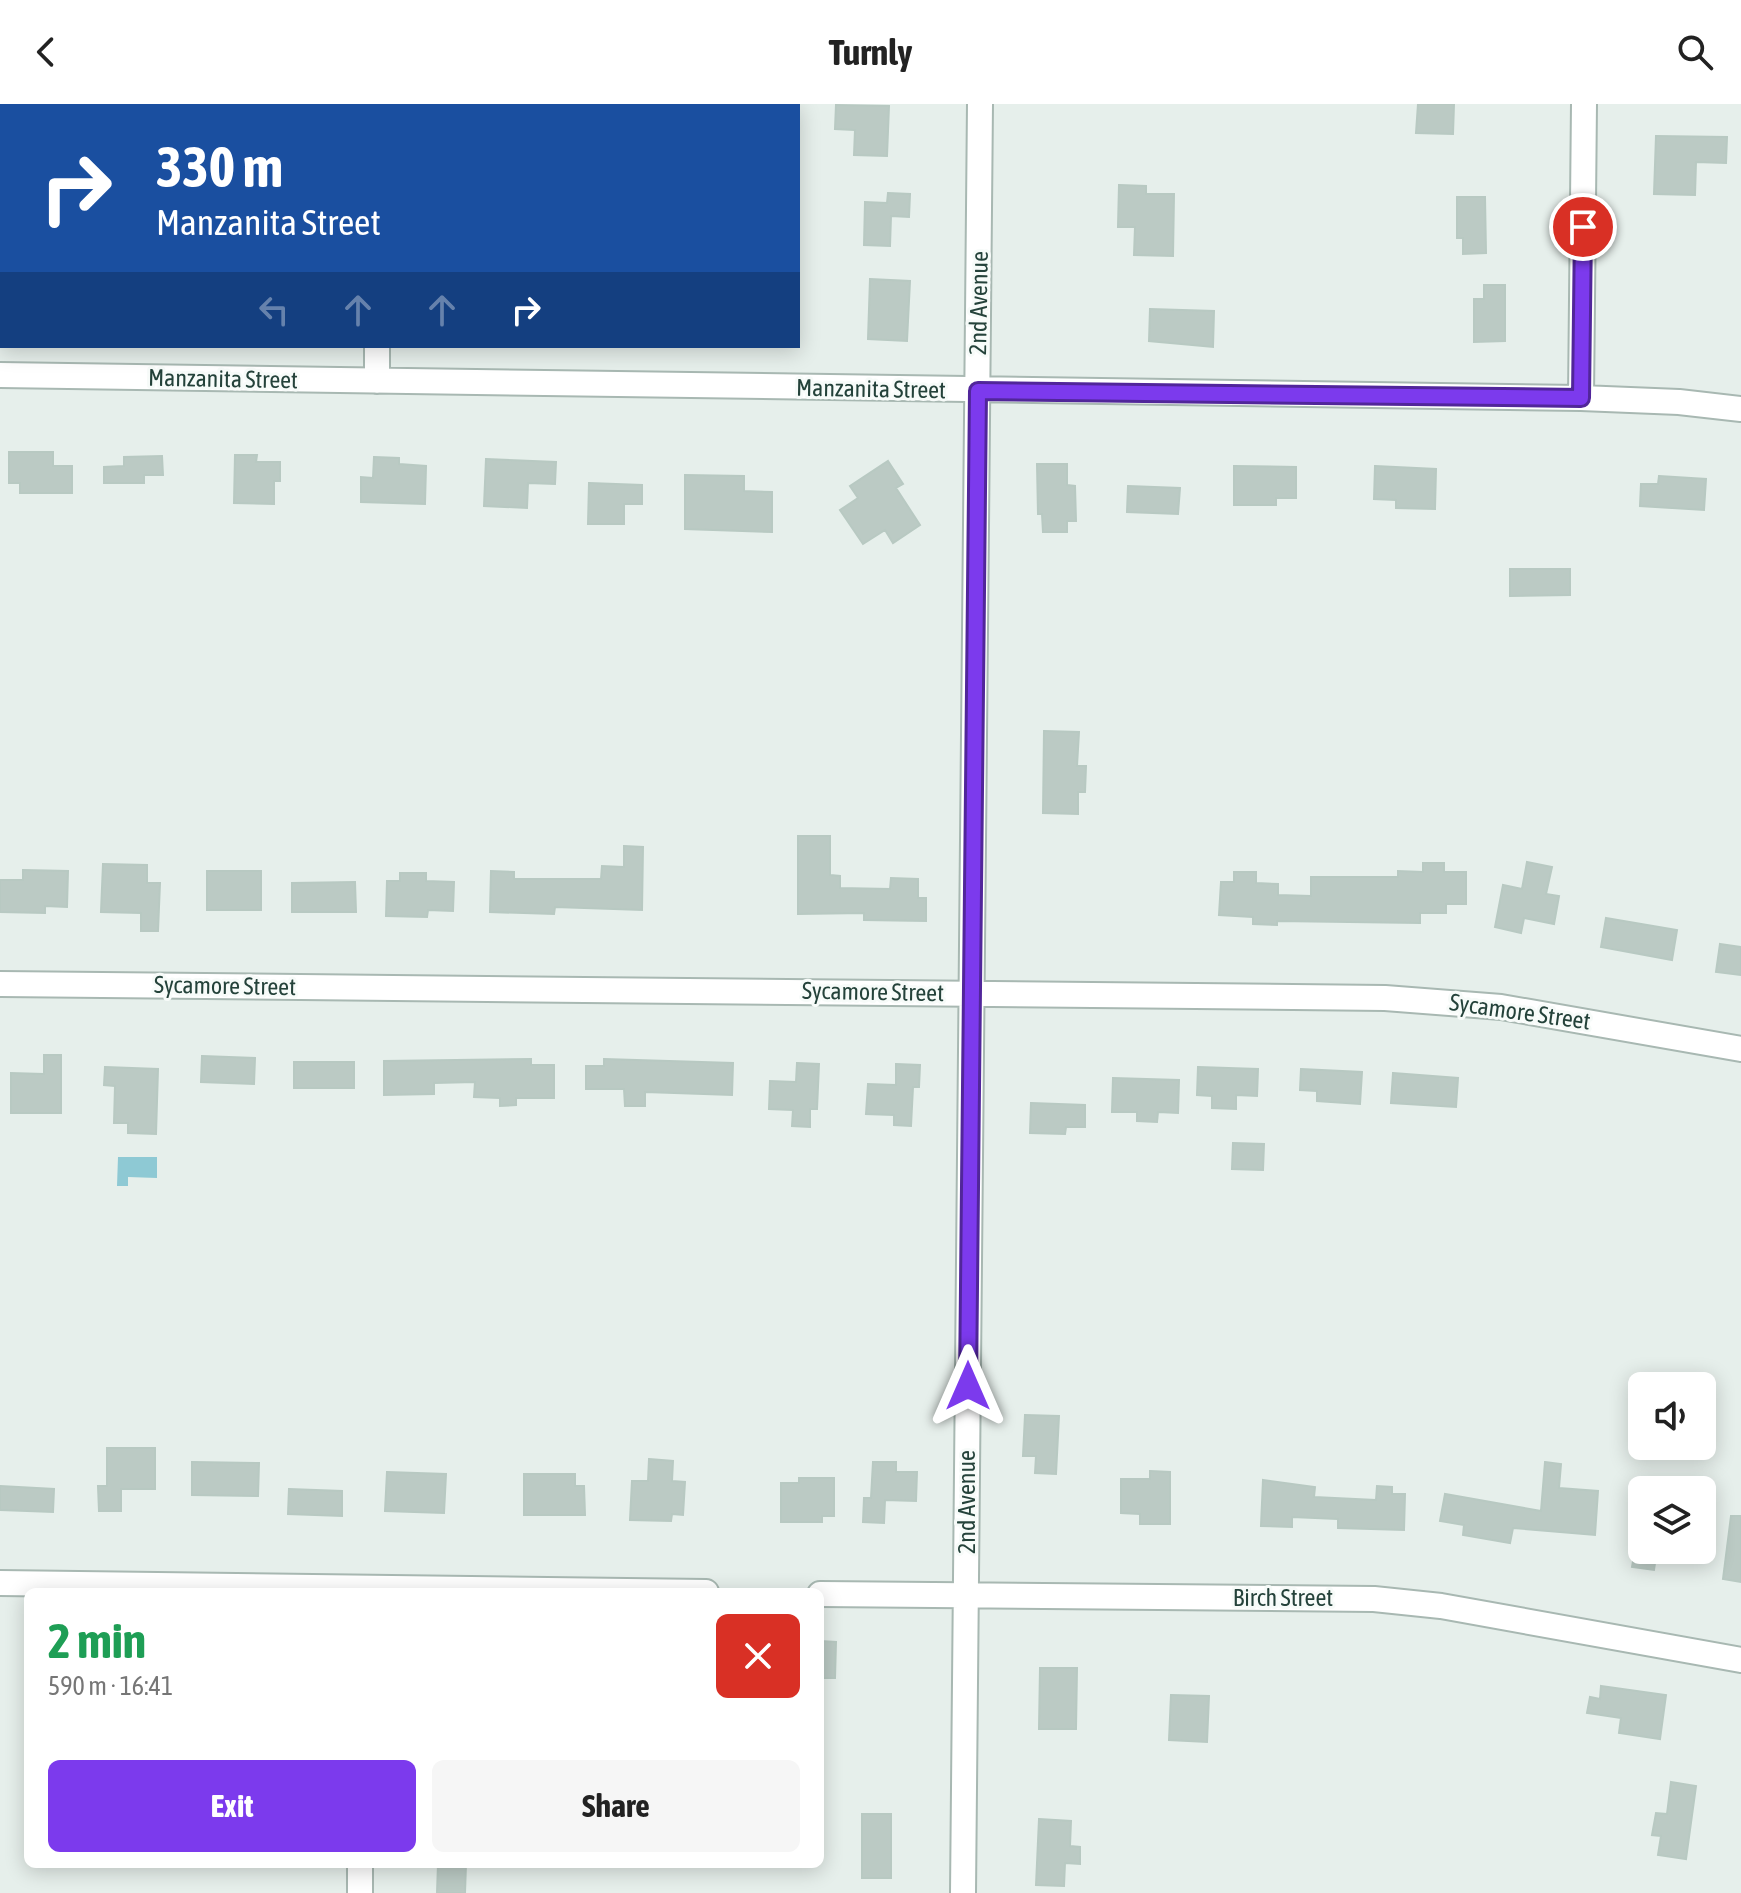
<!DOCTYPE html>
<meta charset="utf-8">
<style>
body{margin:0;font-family:"Asap Condensed",sans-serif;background:#f6f6f6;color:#222;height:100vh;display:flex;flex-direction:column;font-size:30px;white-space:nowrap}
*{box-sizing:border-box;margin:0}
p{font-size:26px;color:#767676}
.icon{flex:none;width:44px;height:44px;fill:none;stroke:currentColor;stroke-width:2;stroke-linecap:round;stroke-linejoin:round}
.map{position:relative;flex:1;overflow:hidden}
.side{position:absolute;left:24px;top:1484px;width:800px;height:280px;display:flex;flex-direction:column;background:#fff;border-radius:12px;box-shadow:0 4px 20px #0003}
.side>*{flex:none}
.top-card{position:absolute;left:0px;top:0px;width:800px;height:244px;box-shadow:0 4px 20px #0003;background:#1a4fa0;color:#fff;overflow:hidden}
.tools{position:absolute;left:1628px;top:1268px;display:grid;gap:16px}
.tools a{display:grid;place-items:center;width:88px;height:88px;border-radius:12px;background:#fff;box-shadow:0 4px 20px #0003;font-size:40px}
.pin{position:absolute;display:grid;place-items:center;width:68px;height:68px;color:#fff;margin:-34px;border:4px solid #fff;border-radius:50%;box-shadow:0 2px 8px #0007}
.me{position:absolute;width:88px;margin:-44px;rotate:0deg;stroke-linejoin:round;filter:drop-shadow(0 0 6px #0008)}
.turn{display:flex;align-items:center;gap:28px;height:168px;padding:0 24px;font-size:36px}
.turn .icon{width:104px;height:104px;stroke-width:2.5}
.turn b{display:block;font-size:56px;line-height:68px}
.lanes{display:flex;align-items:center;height:76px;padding:0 24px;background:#0003;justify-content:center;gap:40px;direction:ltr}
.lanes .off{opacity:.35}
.round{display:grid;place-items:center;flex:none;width:84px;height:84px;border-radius:12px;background:#f6f6f6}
.summary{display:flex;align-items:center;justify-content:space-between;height:136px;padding:0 24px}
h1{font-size:48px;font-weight:700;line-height:60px;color:#1e9e55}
.action{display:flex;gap:16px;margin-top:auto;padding:16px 24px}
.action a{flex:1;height:92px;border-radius:12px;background:#7c3aed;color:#fff;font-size:32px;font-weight:700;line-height:92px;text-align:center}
.action a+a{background:#f6f6f6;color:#222}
header{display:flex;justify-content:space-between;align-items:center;height:104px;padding:0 24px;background:#fff;font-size:36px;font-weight:700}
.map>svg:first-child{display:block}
</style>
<header><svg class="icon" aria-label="back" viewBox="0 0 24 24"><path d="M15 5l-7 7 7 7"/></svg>Turnly<svg class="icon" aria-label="search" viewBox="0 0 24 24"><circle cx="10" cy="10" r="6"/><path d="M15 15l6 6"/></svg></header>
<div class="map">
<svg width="1741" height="1789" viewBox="0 0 1741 1789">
<rect width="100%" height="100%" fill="#e6efeb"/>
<path fill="#8ec9d4" d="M 118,1053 L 157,1053 L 157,1074 L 128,1073 L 128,1082 L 117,1082 Z"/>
<path fill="#bbcac4" stroke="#b8c9c2" stroke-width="2" d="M 1418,0 L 1454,0 L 1453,30 L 1416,29 Z
M 836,1 L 889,2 L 887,52 L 854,51 L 855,26 L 835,25 Z
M 1656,32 L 1727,33 L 1726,59 L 1696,58 L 1695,91 L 1654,90 Z
M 1119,81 L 1146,82 L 1146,90 L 1174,90 L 1173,152 L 1134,151 L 1135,123 L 1118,123 Z
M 888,89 L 910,90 L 909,113 L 891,112 L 890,142 L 864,141 L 865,98 L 887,99 Z
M 1457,93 L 1485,93 L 1486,149 L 1463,150 L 1463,134 L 1457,134 Z
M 870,175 L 910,177 L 907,237 L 868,235 Z
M 1484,181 L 1505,181 L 1505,237 L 1474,238 L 1474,195 L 1484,195 Z
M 1150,205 L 1214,207 L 1213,243 L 1149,237 Z
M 9,348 L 53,348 L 53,362 L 72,362 L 72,389 L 20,389 L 20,379 L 9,379 Z
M 235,351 L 257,351 L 256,358 L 280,358 L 280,377 L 274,377 L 274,400 L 234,399 Z
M 162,352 L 163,371 L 144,371 L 144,379 L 104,379 L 104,363 L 124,362 L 124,353 Z
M 374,353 L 399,354 L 399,360 L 426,362 L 425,400 L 361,398 L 361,373 L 373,374 Z
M 486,355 L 556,358 L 555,380 L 528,379 L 527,404 L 484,402 Z
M 888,357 L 903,380 L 896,384 L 920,421 L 893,439 L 885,426 L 863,440 L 840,406 L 858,394 L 850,382 Z
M 1037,360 L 1067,360 L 1067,381 L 1075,382 L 1076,417 L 1067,417 L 1067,428 L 1043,428 L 1042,410 L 1038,410 Z
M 1234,362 L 1296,363 L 1296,394 L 1276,394 L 1276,401 L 1234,401 Z
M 1375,362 L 1436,365 L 1435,405 L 1396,404 L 1396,396 L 1374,395 Z
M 685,371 L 744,372 L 744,387 L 772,388 L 772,428 L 685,425 Z
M 1659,372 L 1706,375 L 1704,406 L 1640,402 L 1641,380 L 1658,380 Z
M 589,379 L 642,381 L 642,400 L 624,400 L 624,420 L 588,420 Z
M 1128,382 L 1180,384 L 1178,410 L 1127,408 Z
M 1510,465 L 1570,465 L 1570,491 L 1510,492 Z
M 1044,627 L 1079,628 L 1077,662 L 1086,662 L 1085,688 L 1078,688 L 1078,710 L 1043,709 Z
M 798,732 L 830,732 L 830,771 L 840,772 L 840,784 L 890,785 L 891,774 L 918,775 L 918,794 L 926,794 L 926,817 L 864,816 L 864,809 L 798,810 Z
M 624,742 L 643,743 L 642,806 L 555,803 L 554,810 L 490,808 L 491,767 L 514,768 L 514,775 L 601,775 L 602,762 L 624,763 Z
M 1527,758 L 1552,763 L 1546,790 L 1559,792 L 1554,820 L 1524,814 L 1521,829 L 1495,823 L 1503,781 L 1522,785 Z
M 1423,759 L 1444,759 L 1444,768 L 1466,768 L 1466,800 L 1446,800 L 1446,809 L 1420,809 L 1420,819 L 1277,817 L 1277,821 L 1253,820 L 1253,813 L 1219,811 L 1221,778 L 1234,778 L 1234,768 L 1256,768 L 1256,779 L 1278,780 L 1278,791 L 1311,792 L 1311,773 L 1398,773 L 1398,767 L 1423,768 Z
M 103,760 L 147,761 L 147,779 L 160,779 L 158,827 L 141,827 L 141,809 L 101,808 Z
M 23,766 L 68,767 L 67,803 L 45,802 L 45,809 L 0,808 L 0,776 L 23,776 Z
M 207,767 L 261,767 L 261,806 L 207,806 Z
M 400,769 L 426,769 L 426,777 L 454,778 L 453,807 L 428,806 L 427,813 L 386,812 L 387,777 L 400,777 Z
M 355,778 L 356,808 L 292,808 L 292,779 Z
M 1606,814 L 1677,826 L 1672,856 L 1601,843 Z
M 1720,840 L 1741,843 L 1741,871 L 1716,868 Z
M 44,951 L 61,951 L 61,1009 L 11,1009 L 11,969 L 44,970 Z
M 202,952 L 255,954 L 254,980 L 201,978 Z
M 531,955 L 531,961 L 554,961 L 554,994 L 516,994 L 516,1001 L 500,1002 L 500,994 L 474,993 L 475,978 L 434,979 L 434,990 L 384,991 L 384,957 Z
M 604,955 L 733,959 L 732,991 L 645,988 L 645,1002 L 625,1002 L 624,985 L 586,985 L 586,962 L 604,962 Z
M 294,958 L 354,958 L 354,984 L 294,984 Z
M 797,959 L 819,960 L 817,1005 L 810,1005 L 810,1023 L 792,1022 L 793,1006 L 769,1005 L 770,977 L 796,978 Z
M 896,960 L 920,961 L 919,983 L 913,983 L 911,1022 L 894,1021 L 894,1011 L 866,1010 L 868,980 L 896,981 Z
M 105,963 L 158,965 L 156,1030 L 128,1029 L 128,1019 L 114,1019 L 115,982 L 104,981 Z
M 1198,963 L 1258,965 L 1257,992 L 1236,991 L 1236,1005 L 1212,1004 L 1212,992 L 1197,991 Z
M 1301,965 L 1362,968 L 1360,1000 L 1317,997 L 1317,987 L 1300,986 Z
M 1393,969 L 1458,974 L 1456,1003 L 1391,999 Z
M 1113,974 L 1179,976 L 1178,1009 L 1158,1008 L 1157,1018 L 1137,1017 L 1137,1008 L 1112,1008 Z
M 1031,999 L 1085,1001 L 1085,1023 L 1066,1023 L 1065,1030 L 1030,1029 Z
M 1233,1039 L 1264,1040 L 1263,1066 L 1232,1065 Z
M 1025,1311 L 1059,1312 L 1056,1370 L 1035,1369 L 1036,1352 L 1023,1352 Z
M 107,1344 L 155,1344 L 155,1385 L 121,1385 L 121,1407 L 99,1407 L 98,1382 L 107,1382 Z
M 649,1355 L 673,1357 L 672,1377 L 685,1378 L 683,1411 L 672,1410 L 671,1417 L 630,1416 L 632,1377 L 648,1377 Z
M 192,1358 L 259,1359 L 258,1392 L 192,1391 Z
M 873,1358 L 896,1358 L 896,1368 L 917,1368 L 916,1397 L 885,1396 L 884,1419 L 863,1418 L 864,1394 L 871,1394 Z
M 1545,1358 L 1561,1360 L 1559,1384 L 1598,1387 L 1595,1431 L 1513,1424 L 1510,1439 L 1463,1431 L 1464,1421 L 1440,1417 L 1445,1390 L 1541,1407 Z
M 1150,1367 L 1170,1368 L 1170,1420 L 1140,1420 L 1140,1410 L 1121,1409 L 1121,1375 L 1150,1375 Z
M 387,1368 L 446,1370 L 444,1409 L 385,1407 Z
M 524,1370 L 575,1370 L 575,1382 L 584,1382 L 585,1411 L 524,1411 Z
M 799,1374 L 834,1374 L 834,1412 L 822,1412 L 822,1418 L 781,1418 L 781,1379 L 799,1379 Z
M 1263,1376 L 1315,1383 L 1314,1393 L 1376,1396 L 1377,1382 L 1392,1383 L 1392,1390 L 1405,1390 L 1404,1426 L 1338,1424 L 1338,1415 L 1292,1413 L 1292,1423 L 1261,1422 Z
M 0,1382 L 54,1385 L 53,1408 L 0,1406 Z
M 289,1385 L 342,1387 L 342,1412 L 288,1410 Z
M 1731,1412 L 1741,1412 L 1741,1478 L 1723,1475 Z
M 1635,1446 L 1657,1446 L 1654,1466 L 1632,1463 Z
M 820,1537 L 836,1538 L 835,1574 L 820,1574 Z
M 1040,1564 L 1077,1564 L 1076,1625 L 1039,1625 Z
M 1601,1582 L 1666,1591 L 1660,1635 L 1619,1629 L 1621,1614 L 1587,1609 L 1590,1593 L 1600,1595 Z
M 1171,1591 L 1209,1592 L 1207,1638 L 1169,1636 Z
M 1671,1678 L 1696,1682 L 1686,1755 L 1658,1751 L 1661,1732 L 1652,1731 L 1656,1709 L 1667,1710 Z
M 862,1710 L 891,1710 L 891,1774 L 862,1774 Z
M 1039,1715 L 1071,1717 L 1070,1742 L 1080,1743 L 1080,1760 L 1065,1759 L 1064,1782 L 1036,1781 Z
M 438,1760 L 466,1760 L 465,1789 L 437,1789 Z"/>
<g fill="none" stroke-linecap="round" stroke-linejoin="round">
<g stroke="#a8b8b2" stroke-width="28">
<path id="minor" d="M 383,2 L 383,0
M 0,271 L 1581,294 L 1679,298 L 1741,305
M 377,277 L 377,242
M 1581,294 L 1584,0
M 0,880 L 1385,894 L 1501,903 L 1741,945
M 0,1479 L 706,1488
M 820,1490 L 1374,1495 L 1441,1502 L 1741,1556
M 360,1789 L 360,1760
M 963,1789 L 980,0"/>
</g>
<use href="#minor" stroke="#fff" stroke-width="24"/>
</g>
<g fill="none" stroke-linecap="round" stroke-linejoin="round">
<g stroke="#51269a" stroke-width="20">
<path id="route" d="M 968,1282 L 978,287 L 1581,294 L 1583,123"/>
</g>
<use href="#route" stroke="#7c3aed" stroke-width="14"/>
</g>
<g text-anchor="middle" stroke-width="6" stroke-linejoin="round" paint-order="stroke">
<g font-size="24" fill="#24423a" stroke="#f7fbf9">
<text transform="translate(979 199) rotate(-89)" y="8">2nd Avenue</text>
<text transform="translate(223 275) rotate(1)" y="8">Manzanita Street</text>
<text transform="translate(871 285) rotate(1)" y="8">Manzanita Street</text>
<text transform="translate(225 882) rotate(1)" y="8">Sycamore Street</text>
<text transform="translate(873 888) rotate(1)" y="8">Sycamore Street</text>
<text transform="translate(1520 908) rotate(8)" y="8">Sycamore Street</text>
<text transform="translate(967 1398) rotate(-90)" y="8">2nd Avenue</text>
<text x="1283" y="1502">Birch Street</text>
</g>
</g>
</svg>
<div class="tools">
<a><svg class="icon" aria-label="sound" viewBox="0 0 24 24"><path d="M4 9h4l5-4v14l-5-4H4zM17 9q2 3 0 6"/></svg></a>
<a><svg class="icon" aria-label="layers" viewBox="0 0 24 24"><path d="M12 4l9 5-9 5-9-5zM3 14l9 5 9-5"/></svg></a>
</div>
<div class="pin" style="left:1583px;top:123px;background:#d93025"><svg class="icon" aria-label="arrive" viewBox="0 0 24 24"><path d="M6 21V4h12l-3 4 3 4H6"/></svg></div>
<svg class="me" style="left:968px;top:1282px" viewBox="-20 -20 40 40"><path d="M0-17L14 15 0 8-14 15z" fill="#7c3aed" stroke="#fff" stroke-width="4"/></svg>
<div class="top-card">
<div class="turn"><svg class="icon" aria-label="right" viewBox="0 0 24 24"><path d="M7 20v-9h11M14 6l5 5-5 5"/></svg><div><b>330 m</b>Manzanita Street</div></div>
<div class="lanes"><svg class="icon off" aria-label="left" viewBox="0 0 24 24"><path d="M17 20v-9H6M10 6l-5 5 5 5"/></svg><svg class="icon off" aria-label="ahead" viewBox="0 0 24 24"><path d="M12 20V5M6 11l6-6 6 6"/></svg><svg class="icon off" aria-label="ahead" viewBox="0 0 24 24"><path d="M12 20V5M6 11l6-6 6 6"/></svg><svg class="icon" aria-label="right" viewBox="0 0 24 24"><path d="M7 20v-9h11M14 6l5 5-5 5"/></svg></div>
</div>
<section class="side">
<div class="summary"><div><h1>2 min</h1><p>590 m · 16:41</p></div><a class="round" style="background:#d93025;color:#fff"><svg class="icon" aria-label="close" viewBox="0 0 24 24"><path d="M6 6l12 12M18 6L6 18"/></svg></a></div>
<div class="action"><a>Exit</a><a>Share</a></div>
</section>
</div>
